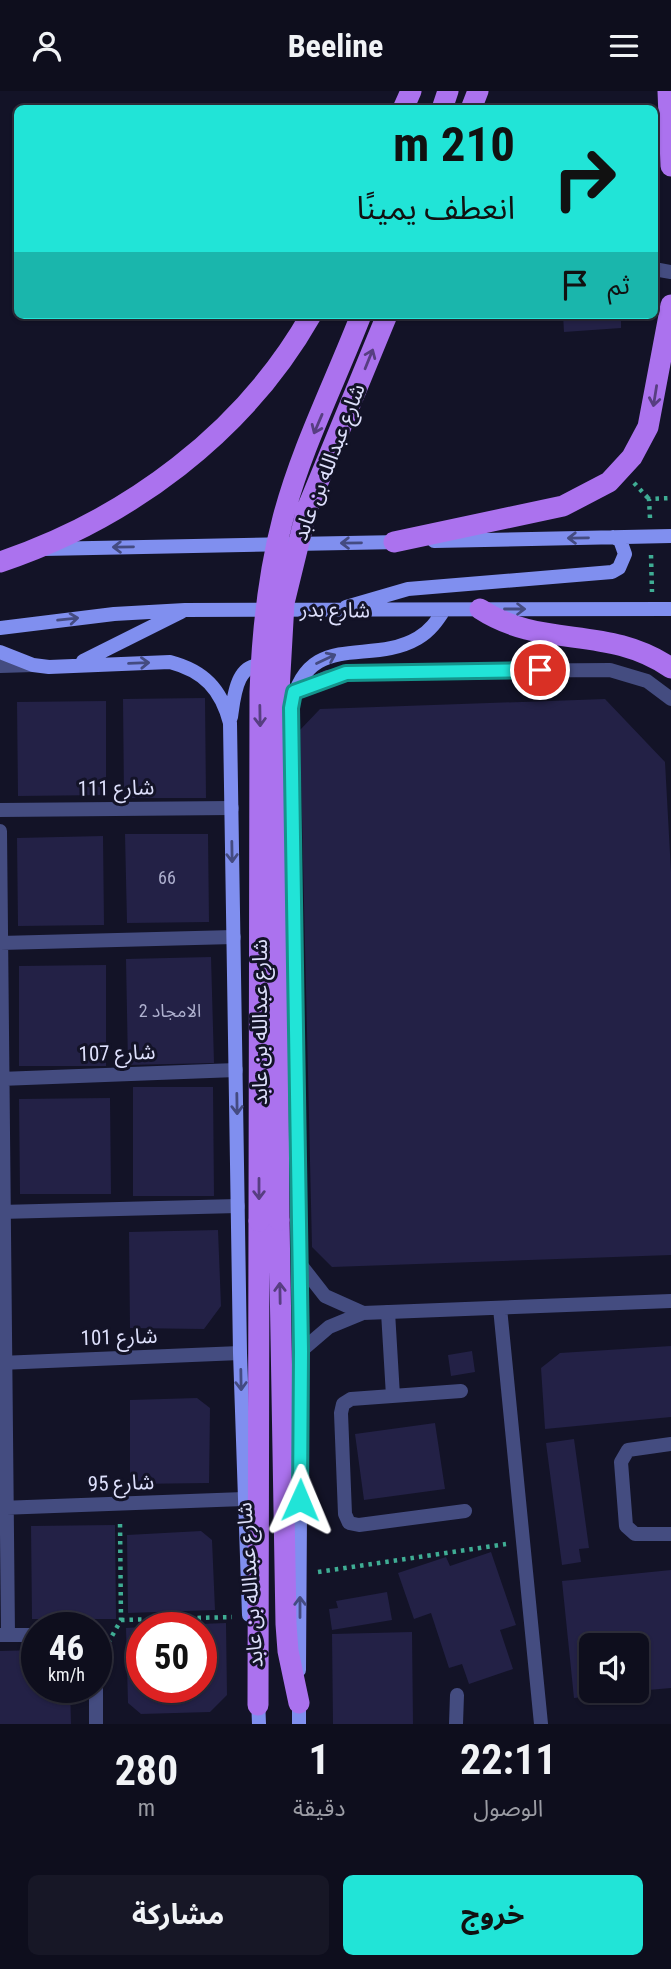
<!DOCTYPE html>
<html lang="ar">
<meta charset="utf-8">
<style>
body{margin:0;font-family:"Roboto Condensed","Noto Sans Arabic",sans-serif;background:#171726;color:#f1f3f6;direction:rtl;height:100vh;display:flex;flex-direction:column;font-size:26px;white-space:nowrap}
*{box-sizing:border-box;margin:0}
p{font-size:23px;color:#9b9ca4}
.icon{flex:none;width:38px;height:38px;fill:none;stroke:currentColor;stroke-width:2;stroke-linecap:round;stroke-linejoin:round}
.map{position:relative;height:1633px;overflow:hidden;direction:ltr}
.drawer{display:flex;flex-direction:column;background:#0e0e1d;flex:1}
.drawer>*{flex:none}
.hud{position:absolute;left:14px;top:14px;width:644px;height:214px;border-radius:10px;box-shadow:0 2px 5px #0004,0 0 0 2px #2e2e3b;direction:rtl;background:#21e4d7;color:#111;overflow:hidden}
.controls{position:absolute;left:579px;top:1542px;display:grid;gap:14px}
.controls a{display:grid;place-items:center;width:70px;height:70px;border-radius:10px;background:#0e0e1d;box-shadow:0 2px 5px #0004,0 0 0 2px #2e2e3b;font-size:35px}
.speed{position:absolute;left:21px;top:1521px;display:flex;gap:14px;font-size:35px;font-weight:700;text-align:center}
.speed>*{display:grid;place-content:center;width:91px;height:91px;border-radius:50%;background:#0e0e1d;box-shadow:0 2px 5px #0004,0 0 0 2px #2e2e3b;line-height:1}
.speed small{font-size:18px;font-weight:400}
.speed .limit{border:10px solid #d22;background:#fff;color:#111}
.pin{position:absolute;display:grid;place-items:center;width:60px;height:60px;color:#fff;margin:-30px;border:4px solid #fff;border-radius:50%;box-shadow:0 2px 7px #0007}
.me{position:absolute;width:77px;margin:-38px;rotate:1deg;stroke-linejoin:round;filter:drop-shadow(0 0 5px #0008)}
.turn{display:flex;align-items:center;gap:24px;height:147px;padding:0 28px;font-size:32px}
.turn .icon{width:91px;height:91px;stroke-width:2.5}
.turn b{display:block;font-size:49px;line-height:60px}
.then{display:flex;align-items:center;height:66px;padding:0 28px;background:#0003;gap:14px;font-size:26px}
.eta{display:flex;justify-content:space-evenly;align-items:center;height:119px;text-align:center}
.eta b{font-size:42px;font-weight:700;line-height:49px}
.button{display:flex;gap:14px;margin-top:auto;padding:14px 28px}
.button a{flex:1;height:80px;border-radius:10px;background:#21e4d7;color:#111;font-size:28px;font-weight:700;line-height:80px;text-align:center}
.button a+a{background:#171726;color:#f1f3f6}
header{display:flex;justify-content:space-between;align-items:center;height:91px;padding:0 28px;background:#0e0e1d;font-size:32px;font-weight:700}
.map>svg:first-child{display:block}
</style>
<header><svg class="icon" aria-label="menu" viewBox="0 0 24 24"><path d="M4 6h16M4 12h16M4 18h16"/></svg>Beeline<svg class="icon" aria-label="person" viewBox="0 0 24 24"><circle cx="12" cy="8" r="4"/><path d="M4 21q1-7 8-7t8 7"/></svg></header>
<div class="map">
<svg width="671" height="1633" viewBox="0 0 671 1633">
<rect width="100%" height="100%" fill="#131327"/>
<path fill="#232146" d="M 563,224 L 621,224 L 621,237 L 564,241 Z
M 205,607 L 206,707 L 124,707 L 123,608 Z
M 605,608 L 665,671 L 671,781 L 671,1164 L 332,1176 L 312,1156 L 300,639 L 320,618 Z
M 106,610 L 106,704 L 18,705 L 17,611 Z
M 125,743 L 208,743 L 209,831 L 127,832 Z
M 103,745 L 104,834 L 18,835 L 17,747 Z
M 211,866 L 214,972 L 128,974 L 126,868 Z
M 106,874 L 106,975 L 19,975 L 19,875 Z
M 133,996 L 213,996 L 214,1105 L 133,1105 Z
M 110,1007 L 111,1103 L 20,1103 L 19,1008 Z
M 218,1139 L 221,1215 L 204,1238 L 130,1237 L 129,1141 Z
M 671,1255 L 671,1326 L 545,1338 L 541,1277 L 560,1262 Z
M 472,1260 L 475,1281 L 451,1285 L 448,1264 Z
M 197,1307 L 210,1317 L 209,1392 L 130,1393 L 130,1309 Z
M 435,1332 L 445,1398 L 364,1409 L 355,1343 Z
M 574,1348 L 589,1457 L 579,1458 L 581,1471 L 562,1474 L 546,1352 Z
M 115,1434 L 116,1528 L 32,1528 L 31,1435 Z
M 201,1440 L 212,1449 L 215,1519 L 128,1522 L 127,1444 Z
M 491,1461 L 516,1534 L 500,1539 L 513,1578 L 469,1593 L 462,1573 L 449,1577 L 431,1522 L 414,1528 L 398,1482 L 446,1466 L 450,1475 Z
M 671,1479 L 671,1597 L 637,1600 L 637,1554 L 592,1554 L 592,1600 L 626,1601 L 574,1607 L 562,1490 Z
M 387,1501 L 392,1529 L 332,1539 L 329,1518 L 338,1517 L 336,1510 Z
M 226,1532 L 227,1604 L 210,1621 L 141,1623 L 128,1612 L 126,1537 L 142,1536 L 142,1596 L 201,1596 L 201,1536 L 174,1534 Z
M 412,1541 L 413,1633 L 333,1633 L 332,1543 Z
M 37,1559 L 37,1596 L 70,1596 L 71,1633 L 0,1633 L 0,1560 Z"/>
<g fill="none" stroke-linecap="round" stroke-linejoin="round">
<path stroke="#3fad94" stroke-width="4.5" stroke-dasharray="3.5 5" stroke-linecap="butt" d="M 634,392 L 649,408
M 650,427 L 649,408 L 671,407
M 651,464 L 652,501
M 318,1481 L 506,1453
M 121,1529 L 232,1526
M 108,1552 L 121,1529 L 120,1431"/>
<path stroke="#444c80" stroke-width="14" d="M 654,178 L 671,181
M 294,601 L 328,586 L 365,581 L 610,579 L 647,590 L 671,608
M 388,1221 L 393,1305
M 461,1300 L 351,1308 L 343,1313 L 341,1322 L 345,1423 L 349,1432 L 359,1434 L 465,1420
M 671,1353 L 628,1359 L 621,1371 L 626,1435 L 635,1443 L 671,1443
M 456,1633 L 457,1604"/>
<path stroke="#444c80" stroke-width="14" d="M 0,575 L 33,574
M 0,719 L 232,717
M 0,740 L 8,1544
M 0,852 L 234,846
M 0,988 L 236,979
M 0,1121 L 238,1115
M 300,1173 L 325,1205 L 363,1222
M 500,1217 L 541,1633
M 301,1260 L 329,1236 L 363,1222 L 671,1210
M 0,1272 L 240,1262
M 0,1417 L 244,1408
M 0,1544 L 37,1544
M 96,1566 L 96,1633"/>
<path stroke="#808fef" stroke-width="14" d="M 434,450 L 671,445
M 43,458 L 400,451
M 346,516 L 408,498 L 612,481 L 619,477 L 625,463 L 620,449 L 613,446
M 0,537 L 114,523 L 185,519 L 671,518
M 0,561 L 33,574 L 49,576 L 170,571 C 204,580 221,598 230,632 L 240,1262 L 249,1524
M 83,570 L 181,521
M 231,626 C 234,604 237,567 268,576
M 299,1579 L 301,1260 L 291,617 C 307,537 369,576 418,547 C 430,540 437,530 444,519
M 299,1603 L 299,1633
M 258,1607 L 259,1633"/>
<path stroke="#ab72ee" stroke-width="21" d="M 668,0 L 671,75
M 403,18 L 411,0
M 442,18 L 448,0
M 471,18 L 478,0
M 394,451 L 563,415 L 609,391 L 632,366 L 648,336 L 671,214
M 480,518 C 543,559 606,533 671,577
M 279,1129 L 286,1533 L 288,1560 L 299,1612
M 258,1614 L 259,1130"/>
<path stroke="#ab72ee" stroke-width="21" d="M 0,471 C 128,428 244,342 311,224
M 279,1129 L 276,653 L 284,512 L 307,418 L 387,224
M 259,1130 L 260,601 C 262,542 268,484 283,427 C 301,358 335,291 361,224"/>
</g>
<defs><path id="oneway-shaft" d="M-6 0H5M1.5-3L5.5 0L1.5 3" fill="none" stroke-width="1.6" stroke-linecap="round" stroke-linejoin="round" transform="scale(1.75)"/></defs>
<g stroke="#573e81">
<use href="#oneway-shaft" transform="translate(369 268) rotate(-68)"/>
<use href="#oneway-shaft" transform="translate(655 305) rotate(99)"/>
<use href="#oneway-shaft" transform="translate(318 333) rotate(113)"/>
<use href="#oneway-shaft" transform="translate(260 625) rotate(89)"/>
<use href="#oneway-shaft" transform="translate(259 1098) rotate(90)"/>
<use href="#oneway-shaft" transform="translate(280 1202) rotate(-91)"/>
</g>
<g stroke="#444b81">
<use href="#oneway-shaft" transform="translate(578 447) rotate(179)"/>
<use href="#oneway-shaft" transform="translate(351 452) rotate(179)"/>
<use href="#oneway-shaft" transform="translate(123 456) rotate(179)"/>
<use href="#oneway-shaft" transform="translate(515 518)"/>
<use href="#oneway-shaft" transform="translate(68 528) rotate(-6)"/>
<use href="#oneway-shaft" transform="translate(326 568) rotate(-25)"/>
<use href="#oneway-shaft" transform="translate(139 572) rotate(-2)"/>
<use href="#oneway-shaft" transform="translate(232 761) rotate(89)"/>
<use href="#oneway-shaft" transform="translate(237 1013) rotate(89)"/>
<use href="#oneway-shaft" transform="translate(241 1289) rotate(89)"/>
<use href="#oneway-shaft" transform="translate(300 1516) rotate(-90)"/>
</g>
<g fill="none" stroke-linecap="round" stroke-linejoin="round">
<g stroke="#15948c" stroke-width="18">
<path id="route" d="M 300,1409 L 301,1260 L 291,617 L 294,601 L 346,582 L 540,579"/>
</g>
<use href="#route" stroke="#21e4d7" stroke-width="12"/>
</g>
<g text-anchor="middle" stroke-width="6" stroke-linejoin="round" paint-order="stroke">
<g font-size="18" fill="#aeb0ce">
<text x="167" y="793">66</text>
<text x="170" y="926">الامجاد 2</text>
</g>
<g font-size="21" fill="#dddffb" stroke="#131327">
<text transform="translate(329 371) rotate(-69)" y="7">شارع عبدالله بن عابد</text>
<text transform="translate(335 519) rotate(1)" y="7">شارع بدر</text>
<text transform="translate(116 697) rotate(-1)" y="7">شارع 111</text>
<text transform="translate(260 931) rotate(-90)" y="7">شارع عبدالله بن عابد</text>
<text transform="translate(117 962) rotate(-2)" y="7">شارع 107</text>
<text transform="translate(119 1246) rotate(-2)" y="7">شارع 101</text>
<text transform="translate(121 1392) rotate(-2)" y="7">شارع 95</text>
<text transform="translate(250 1494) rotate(-94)" y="7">شارع عبدالله بن عابد</text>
</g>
</g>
</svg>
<div class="controls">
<a><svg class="icon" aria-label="sound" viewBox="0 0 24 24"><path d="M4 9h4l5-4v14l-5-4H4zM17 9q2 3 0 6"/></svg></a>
</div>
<div class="speed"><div>46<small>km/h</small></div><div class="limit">50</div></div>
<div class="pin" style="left:540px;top:579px;background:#d93025"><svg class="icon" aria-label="arrive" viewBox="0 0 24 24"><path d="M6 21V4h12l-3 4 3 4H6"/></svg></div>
<svg class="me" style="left:300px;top:1409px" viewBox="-20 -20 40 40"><path d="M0-17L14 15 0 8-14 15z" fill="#21e4d7" stroke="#fff" stroke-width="4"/></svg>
<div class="hud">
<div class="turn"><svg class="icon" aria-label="right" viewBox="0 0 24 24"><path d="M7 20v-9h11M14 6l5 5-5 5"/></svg><div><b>210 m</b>انعطف يمينًا</div></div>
<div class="then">ثم<svg class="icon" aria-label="arrive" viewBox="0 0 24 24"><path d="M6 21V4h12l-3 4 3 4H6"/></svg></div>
</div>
</div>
<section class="drawer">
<div class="eta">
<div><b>22:11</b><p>الوصول</p></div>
<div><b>1</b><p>دقيقة</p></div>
<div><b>280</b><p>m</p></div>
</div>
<div class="button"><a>خروج</a><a>مشاركة</a></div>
</section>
